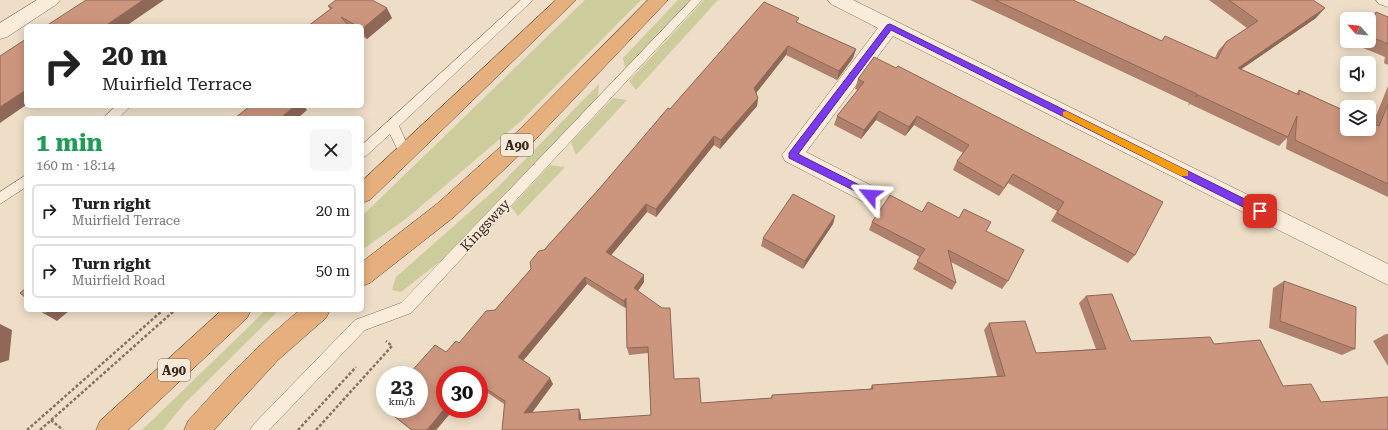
<!DOCTYPE html>
<meta charset="utf-8">
<style>
body{margin:0;font-family:"Roboto Serif",serif;background:#f6f6f6;color:#222;height:100vh;display:flex;flex-direction:column;font-size:15px;white-space:nowrap}
*{box-sizing:border-box;margin:0}
p{font-size:13px;color:#767676}
.icon{flex:none;width:22px;height:22px;fill:none;stroke:currentColor;stroke-width:2;stroke-linecap:round;stroke-linejoin:round}
.map{position:relative;flex:1;overflow:hidden}
.drawer{position:absolute;left:24px;top:116px;width:340px;height:196px;display:flex;flex-direction:column;background:#fff;border-radius:6px;box-shadow:0 2px 10px #0003}
.drawer>*{flex:none}
.hud{position:absolute;left:24px;top:24px;width:340px;height:84px;border-radius:6px;box-shadow:0 2px 10px #0003;background:#fff;color:#222;overflow:hidden}
.needle{width:26px;rotate:297deg}
.fabs{position:absolute;left:1340px;top:12px;display:grid;gap:8px}
.fabs a{display:grid;place-items:center;width:36px;height:36px;border-radius:6px;background:#fff;box-shadow:0 2px 10px #0003;font-size:20px}
.speed{position:absolute;left:376px;top:366px;display:flex;gap:8px;font-size:20px;font-weight:700;text-align:center}
.speed>*{display:grid;place-content:center;width:52px;height:52px;border-radius:50%;background:#fff;box-shadow:0 2px 10px #0003;line-height:1}
.speed small{font-size:10px;font-weight:400}
.speed .limit{border:6px solid #d22;background:#fff;color:#111}
.pin{position:absolute;display:grid;place-items:center;width:34px;height:34px;color:#fff;margin:-17px;border-radius:8px;box-shadow:0 2px 6px #0006}
.me{position:absolute;width:44px;margin:-22px;rotate:297deg;stroke-linejoin:round;filter:drop-shadow(0 0 3px #0008)}
.turn{display:flex;align-items:center;gap:14px;height:84px;padding:0 12px;font-size:18px}
.turn .icon{width:52px;height:52px;stroke-width:2.5}
.turn b{display:block;font-size:28px;line-height:34px}
.round{display:grid;place-items:center;flex:none;width:42px;height:42px;border-radius:6px;background:#f6f6f6}
.head{display:flex;align-items:center;justify-content:space-between;height:68px;padding:0 12px}
h1{font-size:24px;font-weight:700;line-height:30px;color:#1e9e55}
ul{padding:0;list-style:none}
li{display:flex;align-items:center;gap:12px;height:54px;margin:0 8px 6px;padding:0 4px;border:2px solid #e0e0e0;border-radius:6px}
li div{flex:1}
li b{display:block;font-size:15px}
li em{font-style:normal}
.map>svg:first-child{display:block}
</style>
<div class="map">
<svg width="1388" height="430" viewBox="0 0 1388 430">
<rect width="100%" height="100%" fill="#eedec8"/>
<path fill="#cdcc9c" d="M 585,0 L 641,0 L 521,121 L 407,218 L 362,250 L 362,216 Z
M 678,0 L 690,0 L 625,68 L 623,58 Z
M 704,0 L 718,0 L 636,90 L 629,81 Z
M 599,84 L 598,97 L 443,259 L 401,292 L 392,290 L 396,277 L 498,187 Z
M 613,98 L 627,100 L 576,155 L 571,142 Z
M 550,165 L 565,167 L 518,216 L 511,207 Z
M 266,310 L 279,310 L 184,404 L 163,430 L 142,430 Z"/>
<g fill="none" stroke-linecap="round" stroke-linejoin="round">
<g stroke="#8a705d" stroke-width="1">
<path id="service" d="M 521,0 L 533,0 L 399,126 L 411,153 L 409,157 L 405,158 L 401,157 L 390,134 L 366,156 L 362,157 L 362,145 Z
M 691,0 L 702,0 L 411,313 L 365,330 L 269,430 L 250,430 L 253,425 L 355,320 L 401,303 Z
M 116,106 L 131,106 L 118,118 L 103,118 Z
M 26,175 L 26,187 L 0,204 L 0,192 Z"/>
</g>
<g stroke="#8a705d" stroke-width="1">
<path id="minor" d="M 37,0 L 60,0 L 57,4 L 7,37 L 0,39 L 0,23 Z
M 828,0 L 853,0 L 1388,264 L 1388,285 L 893,36 L 806,152 L 878,189 L 881,195 L 878,201 L 870,204 L 862,201 L 785,161 L 782,155 L 878,28 L 831,4 Z
M 1376,0 L 1388,0 L 1388,7 L 1379,4 Z"/>
</g>
<g stroke="#583f31" stroke-width="1">
<path id="trunk" d="M 556,0 L 576,0 L 370,200 L 362,203 L 362,181 Z
M 648,0 L 668,0 L 532,143 L 454,217 L 370,283 L 362,286 L 362,262 L 438,203 L 518,131 Z
M 222,310 L 251,310 L 247,318 L 128,430 L 96,430 L 100,421 Z
M 300,310 L 330,310 L 326,318 L 278,360 L 214,430 L 184,430 L 188,421 C 223,382 259,343 300,310 Z"/>
</g>
<path stroke="#8a705d" stroke-width="2.5" stroke-dasharray="3 2" stroke-linecap="butt" d="M 51,420 L 63,430
M 27,430 L 163,310
M 40,430 L 175,310
M 298,430 L 356,367
M 316,430 L 392,346 L 386,341"/>
<use href="#service" fill="#f9ecdb" fill-rule="evenodd"/>
<use href="#minor" fill="#f9ecdb" fill-rule="evenodd"/>
<use href="#trunk" fill="#e6b07e" fill-rule="evenodd"/>
</g>
<path fill="#af806c" fill-rule="evenodd" d="M 970,0 L 1073,0 L 1162,41 L 1215,58 L 1218,51 L 1226,42 L 1247,28 L 1209,0 L 1313,0 L 1316,18 L 1241,69 L 1296,94 L 1299,90 L 1373,123 L 1388,86 L 1388,197 L 1286,149 L 1287,138 L 1279,146 L 1190,104 L 1188,106 L 1189,103 Z
M 328,6 L 392,18 L 367,39 L 362,36 L 362,26 L 308,26 L 330,9 Z
M 1376,12 L 1388,17 L 1388,65 L 1384,63 L 1385,57 L 1356,45 L 1358,41 L 1369,41 L 1369,19 Z
M 798,23 L 856,49 L 853,58 L 837,80 L 786,55 L 756,93 L 758,98 L 757,106 L 720,149 L 714,145 L 656,217 L 647,212 L 611,255 L 644,282 L 638,291 L 674,379 L 701,403 L 771,398 L 772,395 L 870,389 L 872,385 L 997,376 L 984,330 L 989,323 L 1036,353 L 1096,349 L 1079,303 L 1086,296 L 1131,341 L 1214,344 L 1283,386 L 1321,402 L 1388,430 L 502,430 L 504,404 L 479,387 L 479,375 L 445,375 L 445,409 L 454,409 L 436,430 L 411,430 L 387,411 L 381,406 L 459,343 L 495,310 L 531,269 L 544,250 L 599,189 L 670,109 ZM 587,284 L 625,308 L 626,306 L 627,348 L 629,355 L 648,353 L 651,415 L 581,420 L 581,415 L 532,413 L 553,384 L 523,361 Z
M 874,57 L 1135,255 L 1128,263 L 1051,221 L 1057,211 L 1008,183 L 999,196 L 953,170 L 957,161 L 963,153 L 914,125 L 905,136 L 876,120 L 861,139 L 834,125 L 837,116 L 858,90 L 855,89 L 858,79 Z
M 922,212 L 986,231 L 1008,281 L 1002,289 L 951,262 L 956,283 L 952,290 L 913,269 L 920,257 L 869,230 L 872,222 Z
M 835,216 L 833,224 L 803,269 L 761,246 L 763,238 Z
M 1284,281 L 1355,349 L 1342,355 L 1269,328 L 1273,288 Z
M 1386,334 L 1388,334 L 1388,366 L 1373,341 Z"/>
<path fill="#8f6858" d="M 143,0 L 164,0 L 126,26 L 105,26 Z
M 387,8 L 392,18 L 367,39 L 362,29 Z
M 1325,8 L 1316,18 L 1230,77 L 1238,68 Z
M 788,46 L 786,55 L 753,97 L 754,88 Z
M 856,49 L 853,58 L 837,80 L 839,71 Z
M 26,90 L 26,105 L 0,123 L 0,107 Z
M 758,98 L 757,106 L 720,149 L 721,140 Z
M 295,106 L 304,106 L 307,110 L 298,118 L 280,118 Z
M 879,111 L 876,120 L 861,139 L 864,130 Z
M 917,116 L 914,125 L 905,136 L 909,127 Z
M 714,136 L 714,145 L 656,217 L 656,209 Z
M 1013,174 L 1008,183 L 999,196 L 1004,188 Z
M 646,204 L 647,212 L 608,259 L 606,252 Z
M 835,216 L 833,224 L 803,269 L 805,261 Z
M 644,275 L 644,282 L 635,295 L 634,288 Z
M 585,277 L 587,284 L 521,363 L 518,357 Z
M 626,298 L 627,305 L 625,308 L 624,301 Z
M 49,310 L 70,310 L 57,321 L 45,314 Z
M 0,324 L 12,330 L 9,360 L 0,363 Z
M 550,378 L 553,384 L 527,419 L 524,413 Z
M 445,408 L 445,409 L 454,409 L 436,430 L 427,430 Z
M 579,409 L 581,415 L 581,425 L 579,420 Z"/>
<path fill="#cc957e" stroke="#8f6858" fill-rule="evenodd" d="M 86,0 L 143,0 L 105,26 L 46,26 Z
M 336,0 L 372,0 L 387,8 L 362,29 L 362,26 L 357,26 L 341,17 L 348,25 L 347,26 L 308,26 L 332,8 L 328,6 Z
M 995,0 L 1073,0 L 1162,41 L 1165,36 L 1217,59 L 1226,42 L 1258,21 L 1229,0 L 1313,0 L 1325,8 L 1238,68 L 1299,95 L 1299,90 L 1347,112 L 1347,129 L 1369,129 L 1369,122 L 1379,126 L 1388,104 L 1388,184 L 1295,140 L 1297,116 L 1288,137 L 1198,95 L 1196,97 L 1197,94 Z
M 764,2 L 799,18 L 796,22 L 856,49 L 839,71 L 788,46 L 754,88 L 758,98 L 721,140 L 714,136 L 656,209 L 646,204 L 606,252 L 644,275 L 634,288 L 662,308 L 670,308 L 674,379 L 699,378 L 701,403 L 772,398 L 772,395 L 873,389 L 872,385 L 1005,376 L 989,323 L 1025,321 L 1036,353 L 1106,349 L 1086,296 L 1112,294 L 1131,341 L 1210,337 L 1214,344 L 1260,340 L 1283,386 L 1311,384 L 1321,402 L 1388,397 L 1388,430 L 502,430 L 505,401 L 479,384 L 479,375 L 445,375 L 445,408 L 427,430 L 412,430 L 381,406 L 385,401 L 385,409 L 419,409 L 419,375 L 408,375 L 435,345 L 446,352 L 456,341 L 459,343 L 486,311 L 495,310 L 531,269 L 530,262 L 539,251 L 544,250 L 599,189 L 668,108 L 670,109 ZM 585,277 L 624,301 L 626,298 L 627,348 L 648,347 L 651,415 L 579,420 L 579,409 L 524,413 L 550,378 L 518,357 Z
M 1376,12 L 1388,17 L 1388,44 L 1369,36 L 1369,28 Z
M 26,39 L 26,90 L 0,107 L 0,56 Z
M 874,57 L 896,68 L 898,66 L 1163,202 L 1135,255 L 1057,213 L 1064,202 L 1013,174 L 1004,188 L 957,161 L 969,145 L 917,116 L 909,127 L 879,111 L 864,130 L 837,116 L 864,82 L 858,79 Z
M 250,106 L 295,106 L 280,118 L 235,118 Z
M 793,194 L 835,216 L 805,261 L 763,238 Z
M 890,195 L 922,212 L 928,202 L 959,218 L 964,209 L 991,222 L 986,231 L 1024,250 L 1008,281 L 948,250 L 956,283 L 917,261 L 925,249 L 872,222 Z
M 1284,281 L 1356,307 L 1355,349 L 1280,321 Z
M 26,288 L 26,298 L 20,293 Z
M 40,310 L 49,310 L 45,314 Z"/>
<path fill="#7c3aed" stroke="#51269a" d="M 890,24 L 1263,208 L 1263,214 L 1257,214 L 891,30 L 798,154 L 873,192 L 873,197 L 867,197 L 789,158 L 789,153 L 887,25 Z"/>
<path fill="#f59e0b" d="M 1066,111 L 1188,171 L 1188,176 L 1181,176 L 1063,116 L 1063,112 Z"/>
<g text-anchor="middle" stroke-width="3" stroke-linejoin="round" paint-order="stroke">
<g fill="#f6e9d8" stroke="#736357" stroke-width="1">
<rect x="501" y="134" width="32" height="22" rx="3"/>
<rect x="158" y="359" width="32" height="22" rx="3"/>
</g>
<g font-size="13" font-weight="bold" fill="#3b2a20">
<text x="517" y="150">A90</text>
<text x="174" y="375">A90</text>
</g>
<g font-size="14" fill="#3b2a20" stroke="#f6e9d8">
<text transform="translate(485 225) rotate(-47)" y="5">Kingsway</text>
</g>
</g>
</svg>
<div class="fabs">
<a><svg class="needle" viewBox="-14 -14 28 28"><path d="M0-13l5 13h-10z" fill="#e53935"/><path d="M0 13l5-13h-10z" fill="#767676"/></svg></a>
<a><svg class="icon" aria-label="sound" viewBox="0 0 24 24"><path d="M4 9h4l5-4v14l-5-4H4zM17 9q2 3 0 6"/></svg></a>
<a><svg class="icon" aria-label="layers" viewBox="0 0 24 24"><path d="M12 4l9 5-9 5-9-5zM3 14l9 5 9-5"/></svg></a>
</div>
<div class="speed"><div>23<small>km/h</small></div><div class="limit">30</div></div>
<div class="pin" style="left:1260px;top:211px;background:#d93025"><svg class="icon" aria-label="arrive" viewBox="0 0 24 24"><path d="M6 21V4h12l-3 4 3 4H6"/></svg></div>
<svg class="me" style="left:870px;top:195px" viewBox="-20 -20 40 40"><path d="M0-17L14 15 0 8-14 15z" fill="#7c3aed" stroke="#fff" stroke-width="4"/></svg>
<div class="hud">
<div class="turn"><svg class="icon" aria-label="right" viewBox="0 0 24 24"><path d="M7 20v-9h11M14 6l5 5-5 5"/></svg><div><b>20 m</b>Muirfield Terrace</div></div>
</div>
<section class="drawer">
<div class="head"><div><h1>1 min</h1><p>160 m · 18:14</p></div><a class="round"><svg class="icon" aria-label="close" viewBox="0 0 24 24"><path d="M6 6l12 12M18 6L6 18"/></svg></a></div>
<ul>
<li><svg class="icon" aria-label="right" viewBox="0 0 24 24"><path d="M7 20v-9h11M14 6l5 5-5 5"/></svg><div><b>Turn right</b><p>Muirfield Terrace</p></div><em>20 m</em></li>
<li><svg class="icon" aria-label="right" viewBox="0 0 24 24"><path d="M7 20v-9h11M14 6l5 5-5 5"/></svg><div><b>Turn right</b><p>Muirfield Road</p></div><em>50 m</em></li>
</ul>
</section>
</div>
